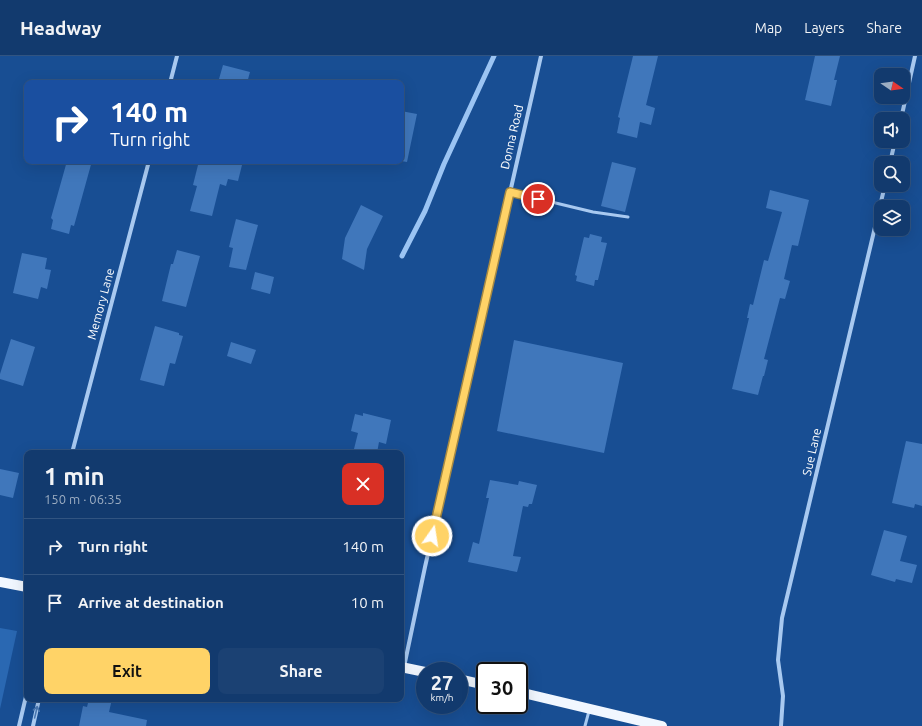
<!DOCTYPE html>
<meta charset="utf-8">
<style>
body{margin:0;font-family:Ubuntu,sans-serif;background:#1b4173;color:#f1f3f6;height:100vh;display:flex;flex-direction:column;font-size:15px;white-space:nowrap}
*{box-sizing:border-box;margin:0}
p{font-size:13px;color:#9cadc2}
.icon{flex:none;width:22px;height:22px;fill:none;stroke:currentColor;stroke-width:2;stroke-linecap:round;stroke-linejoin:round}
.map{position:relative;flex:1;overflow:hidden}
.side{position:absolute;left:24px;top:394px;width:380px;height:252px;display:flex;flex-direction:column;background:#123a6e;border-radius:8px;box-shadow:0 4px 16px #0002,0 0 0 1px #315481}
.side>*{flex:none}
.guide{position:absolute;left:24px;top:24px;width:380px;height:84px;border-radius:8px;box-shadow:0 4px 16px #0002,0 0 0 1px #315481;background:#1a4fa0;color:#fff;overflow:hidden}
.needle{width:26px;rotate:103deg}
.buttons{position:absolute;left:874px;top:12px;display:grid;gap:8px}
.buttons a{display:grid;place-items:center;width:36px;height:36px;border-radius:8px;background:#123a6e;box-shadow:0 4px 16px #0002,0 0 0 1px #315481;font-size:20px}
.speed{position:absolute;left:416px;top:606px;display:flex;gap:8px;font-size:20px;font-weight:700;text-align:center}
.speed>*{display:grid;place-content:center;width:52px;height:52px;border-radius:50%;background:#123a6e;box-shadow:0 4px 16px #0002,0 0 0 1px #315481;line-height:1}
.speed small{font-size:10px;font-weight:400}
.speed .limit{border:2px solid #111;border-radius:6px;background:#fff;color:#111}
.pin{position:absolute;display:grid;place-items:center;width:34px;height:34px;color:#fff;margin:-17px;border:2px solid #fff;border-radius:50%;box-shadow:0 1px 4px #0007}
.me{position:absolute;width:44px;margin:-22px;rotate:13deg;stroke-linejoin:round;filter:drop-shadow(0 0 3px #0008)}
.turn{display:flex;align-items:center;gap:14px;height:84px;padding:0 20px;font-size:18px}
.turn .icon{width:52px;height:52px;stroke-width:2.5}
.turn b{display:block;font-size:28px;line-height:34px}
.round{display:grid;place-items:center;flex:none;width:42px;height:42px;border-radius:8px;background:#1b4173}
.summary{display:flex;align-items:center;justify-content:space-between;height:68px;padding:0 20px}
h1{font-size:24px;font-weight:700;line-height:30px}
.cta{display:flex;gap:8px;margin-top:auto;padding:8px 20px}
.cta a{flex:1;height:46px;border-radius:8px;background:#ffd367;color:#111;font-size:16px;font-weight:700;line-height:46px;text-align:center}
.cta a+a{background:#1b4173;color:#f1f3f6}
ul{padding:0;list-style:none}
li{display:flex;align-items:center;gap:12px;height:56px;padding:0 20px;border-top:1px solid #315481}
li div{flex:1}
li b{display:block;font-size:15px}
li em{font-style:normal}
header{display:flex;align-items:center;gap:24px;box-sizing:border-box;height:56px;padding:0 20px;background:#123a6e;border-bottom:1px solid #315481}
header strong{font-size:19px}
nav{display:flex;gap:22px;margin-inline-start:auto;font-size:14px}
.map>svg:first-child{display:block}
</style>
<header>
<strong>Headway</strong>
<nav><a>Map</a><a>Layers</a><a>Share</a></nav>
</header>
<div class="map">
<svg width="922" height="670" viewBox="0 0 922 670">
<rect width="100%" height="100%" fill="#184e93"/>
<path fill="#2a68b2" d="M 0,572 L 17,575 L 0,653 Z"/>
<g fill="none" stroke-linecap="round" stroke-linejoin="round">
<path stroke="#9bc4f3" stroke-width="5" d="M 402,200 L 425,155 L 444,108 L 494,0"/>
</g>
<path fill="#4077bb" d="M 633,0 L 658,0 L 646,49 L 655,52 L 651,69 L 640,66 L 637,82 L 617,77 L 620,62 L 618,61 Z
M 815,0 L 840,0 L 834,24 L 837,24 L 831,50 L 805,44 Z
M 223,9 L 250,16 L 247,27 L 222,27 L 222,24 L 219,23 Z
M 401,55 L 417,58 L 407,106 L 401,105 Z
M 67,105 L 92,105 L 74,170 L 71,169 L 69,178 L 51,173 L 53,164 L 51,162 Z
M 199,105 L 243,105 L 238,125 L 228,123 L 226,130 L 220,128 L 212,160 L 190,155 L 197,130 L 193,129 Z
M 612,106 L 636,112 L 625,156 L 601,150 Z
M 770,134 L 809,144 L 798,190 L 792,189 L 784,223 L 790,225 L 785,243 L 780,242 L 764,303 L 768,304 L 764,320 L 763,320 L 758,339 L 732,333 L 749,262 L 747,262 L 750,248 L 753,249 L 764,204 L 768,205 L 782,156 L 766,152 Z
M 361,149 L 383,160 L 367,193 L 364,214 L 342,203 L 345,182 Z
M 236,163 L 258,169 L 246,214 L 229,211 L 233,192 L 229,191 Z
M 590,178 L 602,181 L 601,186 L 607,187 L 598,224 L 595,224 L 594,230 L 576,225 L 577,220 L 575,219 L 584,181 L 589,182 Z
M 177,194 L 200,200 L 186,251 L 162,245 L 171,208 L 173,208 Z
M 22,197 L 47,202 L 45,213 L 51,214 L 47,233 L 41,231 L 38,243 L 13,237 Z
M 255,216 L 274,221 L 270,238 L 251,233 Z
M 155,270 L 179,277 L 179,279 L 183,280 L 175,308 L 170,307 L 164,330 L 140,324 Z
M 11,283 L 35,291 L 23,330 L 0,323 L 0,318 Z
M 514,284 L 623,307 L 604,397 L 497,375 Z
M 231,286 L 256,294 L 251,308 L 227,300 Z
M 363,357 L 391,364 L 386,388 L 379,386 L 377,397 L 353,397 L 358,377 L 351,375 L 355,358 L 363,360 Z
M 906,385 L 922,388 L 922,450 L 915,448 L 914,452 L 892,447 Z
M 0,413 L 19,417 L 13,442 L 0,439 Z
M 490,424 L 518,429 L 519,425 L 537,429 L 532,448 L 529,448 L 528,451 L 523,450 L 513,500 L 521,501 L 517,516 L 468,506 L 473,486 L 479,488 L 489,442 L 486,442 Z
M 884,474 L 907,480 L 900,505 L 917,509 L 912,527 L 896,523 L 895,526 L 871,519 Z
M 89,643 L 112,643 L 109,656 L 147,664 L 146,670 L 79,670 L 83,650 L 87,651 Z"/>
<g fill="none" stroke-linecap="round" stroke-linejoin="round">
<path stroke="#a8c9f0" stroke-width="3" d="M 510,136 L 593,156 L 628,161
M 585,670 L 589,655"/>
<path stroke="#a8c9f0" stroke-width="4" d="M 170,27 L 177,0
M 901,63 L 915,0
M 890,107 L 895,85
M 72,397 L 149,105
M 404,611 L 425,511 L 541,0
M 19,670 L 27,636
M 33,670 L 39,643
M 781,670 L 783,640 L 778,604 L 782,562 L 885,129"/>
<path stroke="#f1f7ff" stroke-width="10" d="M 0,526 L 27,531
M 401,611 L 425,616
M 459,623 L 485,629
M 519,636 L 662,670"/>
</g>
<defs><path id="oneway-shaft" d="M-6 0H5M1.5-3L5.5 0L1.5 3" fill="none" stroke-width="1.6" stroke-linecap="round" stroke-linejoin="round"/></defs>
<use stroke="#4a79b4" href="#oneway-shaft" transform="translate(36 656) rotate(-77)"/>
<g fill="none" stroke-linecap="round" stroke-linejoin="round">
<g stroke="#a68943" stroke-width="10">
<path id="route" d="M 432,480 L 510,136 L 538,143"/>
</g>
<use href="#route" stroke="#ffd367" stroke-width="7"/>
</g>
<g text-anchor="middle" stroke-width="3" stroke-linejoin="round" paint-order="stroke">
<g font-size="12" fill="#fff" stroke="#184e93">
<text transform="translate(512 81) rotate(-77)" y="4">Donna Road</text>
<text transform="translate(101 248) rotate(-75)" y="4">Memory Lane</text>
<text transform="translate(812 396) rotate(-77)" y="4">Sue Lane</text>
</g>
</g>
</svg>
<div class="buttons">
<a><svg class="needle" viewBox="-14 -14 28 28"><path d="M0-13l5 13h-10z" fill="#e53935"/><path d="M0 13l5-13h-10z" fill="#9cadc2"/></svg></a>
<a><svg class="icon" aria-label="sound" viewBox="0 0 24 24"><path d="M4 9h4l5-4v14l-5-4H4zM17 9q2 3 0 6"/></svg></a>
<a><svg class="icon" aria-label="search" viewBox="0 0 24 24"><circle cx="10" cy="10" r="6"/><path d="M15 15l6 6"/></svg></a>
<a><svg class="icon" aria-label="layers" viewBox="0 0 24 24"><path d="M12 4l9 5-9 5-9-5zM3 14l9 5 9-5"/></svg></a>
</div>
<div class="speed"><div>27<small>km/h</small></div><div class="limit">30</div></div>
<div class="pin" style="left:538px;top:143px;background:#d93025"><svg class="icon" aria-label="arrive" viewBox="0 0 24 24"><path d="M6 21V4h12l-3 4 3 4H6"/></svg></div>
<svg class="me" style="left:432px;top:480px" viewBox="-20 -20 40 40"><circle r="17" fill="#ffd367" stroke="#fff" stroke-width="3"/><path d="M0-11L8 9 0 5-8 9z" fill="#fff"/></svg>
<div class="guide">
<div class="turn"><svg class="icon" aria-label="right" viewBox="0 0 24 24"><path d="M7 20v-9h11M14 6l5 5-5 5"/></svg><div><b>140 m</b>Turn right</div></div>
</div>
<section class="side">
<div class="summary"><div><h1>1 min</h1><p>150 m · 06:35</p></div><a class="round" style="background:#d93025;color:#fff"><svg class="icon" aria-label="close" viewBox="0 0 24 24"><path d="M6 6l12 12M18 6L6 18"/></svg></a></div>
<ul>
<li><svg class="icon" aria-label="right" viewBox="0 0 24 24"><path d="M7 20v-9h11M14 6l5 5-5 5"/></svg><div><b>Turn right</b></div><em>140 m</em></li>
<li><svg class="icon" aria-label="arrive" viewBox="0 0 24 24"><path d="M6 21V4h12l-3 4 3 4H6"/></svg><div><b>Arrive at destination</b></div><em>10 m</em></li>
</ul>
<div class="cta"><a>Exit</a><a>Share</a></div>
</section>
</div>
